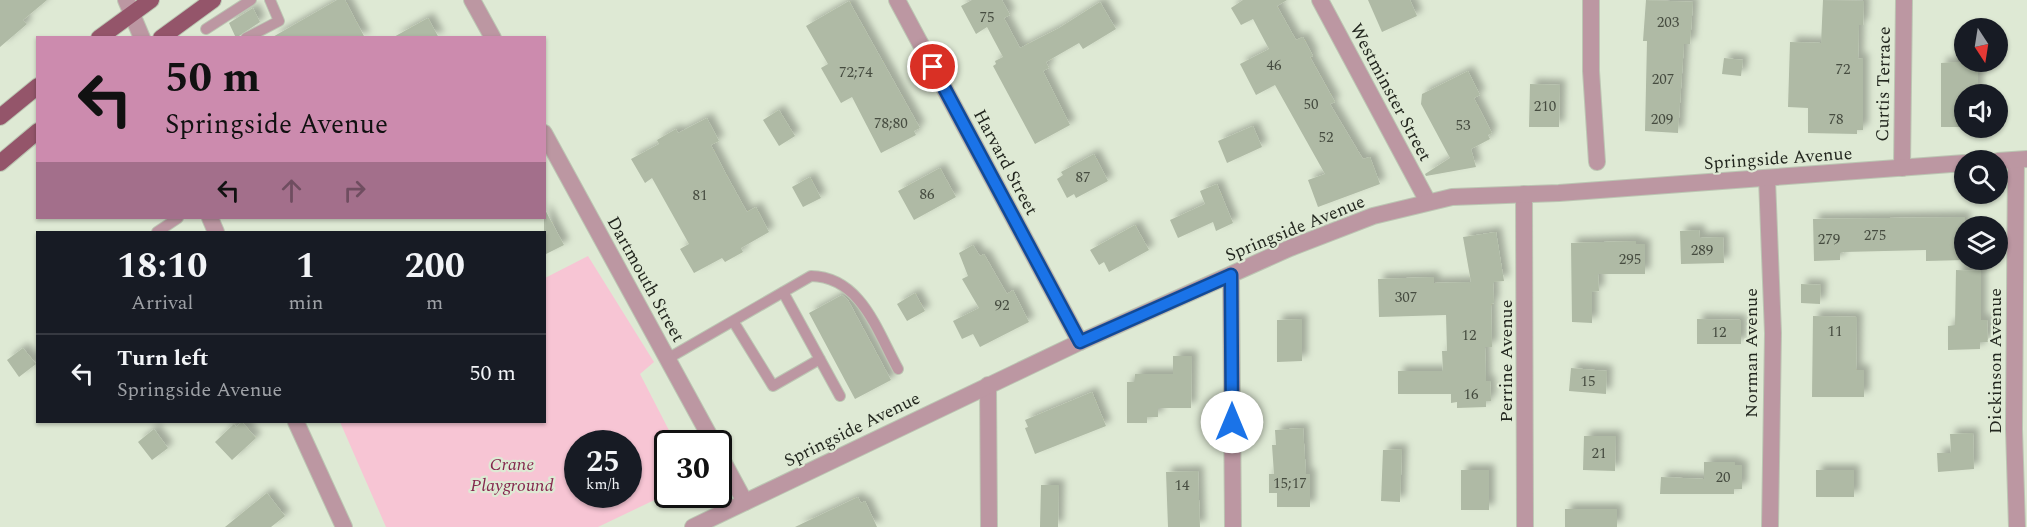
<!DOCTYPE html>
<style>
body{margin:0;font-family:Spectral,serif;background:#242831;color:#f1f3f6;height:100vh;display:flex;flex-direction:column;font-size:22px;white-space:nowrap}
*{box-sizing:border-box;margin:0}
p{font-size:20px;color:#9ea1a6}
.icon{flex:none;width:33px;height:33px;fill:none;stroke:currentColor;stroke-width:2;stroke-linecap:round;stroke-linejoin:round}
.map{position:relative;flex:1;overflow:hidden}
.sheet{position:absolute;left:36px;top:231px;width:510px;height:192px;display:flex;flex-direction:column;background:#171b24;border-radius:0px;box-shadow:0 2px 4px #0004}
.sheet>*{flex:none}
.banner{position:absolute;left:36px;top:36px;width:510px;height:183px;border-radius:0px;box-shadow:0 2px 4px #0004;background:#cc8bae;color:#111;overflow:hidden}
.needle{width:39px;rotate:168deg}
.buttons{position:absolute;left:1954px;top:18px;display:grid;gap:12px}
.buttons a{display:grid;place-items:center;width:54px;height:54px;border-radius:50%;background:#171b24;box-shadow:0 2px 4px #0004;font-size:30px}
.speed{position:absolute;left:564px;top:430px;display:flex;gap:12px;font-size:30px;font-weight:700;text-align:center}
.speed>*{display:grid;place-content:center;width:78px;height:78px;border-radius:50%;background:#171b24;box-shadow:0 2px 4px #0004;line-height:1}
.speed small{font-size:15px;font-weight:400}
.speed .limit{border:3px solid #111;border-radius:9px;background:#fff;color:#111}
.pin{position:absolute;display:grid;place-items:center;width:51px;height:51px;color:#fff;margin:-26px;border:3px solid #fff;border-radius:50%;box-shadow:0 2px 6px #0007}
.me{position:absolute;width:66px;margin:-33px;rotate:0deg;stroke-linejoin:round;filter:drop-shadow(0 0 4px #0008)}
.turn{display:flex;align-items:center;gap:21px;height:126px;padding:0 30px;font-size:27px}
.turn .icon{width:78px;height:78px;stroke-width:2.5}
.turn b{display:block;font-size:42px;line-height:51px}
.lanes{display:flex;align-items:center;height:57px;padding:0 30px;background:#0003;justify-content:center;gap:30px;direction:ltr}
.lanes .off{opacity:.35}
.eta{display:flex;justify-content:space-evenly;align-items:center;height:102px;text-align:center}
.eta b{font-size:36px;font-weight:700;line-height:42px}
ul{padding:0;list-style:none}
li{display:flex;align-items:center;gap:18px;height:78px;padding:0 30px;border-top:2px solid #363941}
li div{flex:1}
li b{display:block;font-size:22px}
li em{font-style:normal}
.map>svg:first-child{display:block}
</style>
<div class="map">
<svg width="2027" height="527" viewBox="0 0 2027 527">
<defs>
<filter id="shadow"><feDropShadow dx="5.5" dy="-5.5" stdDeviation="3" flood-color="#0004"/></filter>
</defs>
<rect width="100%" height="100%" fill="#dee9d4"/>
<path fill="#f7c5d4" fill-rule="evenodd" d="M 588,256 L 654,362 L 640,374 L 676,444 L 668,444 L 667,494 L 598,527 L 386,527 L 340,422 L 544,422 L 545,278 ZM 578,444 L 628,444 L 628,495 L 578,495 Z"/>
<path fill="#afbaa5" filter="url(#shadow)" d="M 0,0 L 47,0 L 23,20 L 27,24 L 0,47 Z
M 337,0 L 345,0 L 365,38 L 271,38 Z
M 972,0 L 1002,0 L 1010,15 L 1004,18 L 1020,48 L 1059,28 L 1100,2 L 1116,29 L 1083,49 L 1079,43 L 1046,62 L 1049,68 L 1043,71 L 1070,125 L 1035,144 L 993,66 L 996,64 L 995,61 L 1003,57 L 987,27 L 976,34 L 961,6 Z
M 1243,0 L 1287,0 L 1277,6 L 1296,40 L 1303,37 L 1313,56 L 1310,57 L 1335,102 L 1330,104 L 1363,159 L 1370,157 L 1380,184 L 1318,207 L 1308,180 L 1325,174 L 1275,85 L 1256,95 L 1240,64 L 1269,49 L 1253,19 L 1241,25 L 1231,8 Z
M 1368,0 L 1410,0 L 1417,16 L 1382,32 Z
M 1646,0 L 1693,2 L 1690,44 L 1684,44 L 1678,133 L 1645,131 L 1647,41 L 1643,41 Z
M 1823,0 L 1864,1 L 1863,25 L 1859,25 L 1858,59 L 1863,58 L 1863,130 L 1857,130 L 1857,134 L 1808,133 L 1808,108 L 1788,107 L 1790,42 L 1821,43 Z
M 849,1 L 920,128 L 914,131 L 916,135 L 881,153 L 852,97 L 841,103 L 821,68 L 828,64 L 806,26 Z
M 253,8 L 260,22 L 236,38 L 229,23 Z
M 428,18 L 439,38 L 392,38 Z
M 1724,58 L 1743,60 L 1741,76 L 1722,74 Z
M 1953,62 L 1978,62 L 1978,94 L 1965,94 L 1965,127 L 1941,127 L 1941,63 Z
M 1468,71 L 1480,95 L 1474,98 L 1492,133 L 1488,135 L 1490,139 L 1471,149 L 1476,167 L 1426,176 L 1425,174 L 1450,158 L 1421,104 L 1422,94 Z
M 1530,84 L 1560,85 L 1559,127 L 1529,127 Z
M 779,110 L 795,136 L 779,146 L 763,120 Z
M 707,118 L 719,141 L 711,145 L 726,174 L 747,212 L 756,207 L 769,232 L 741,248 L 743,252 L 725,262 L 722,258 L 694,273 L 680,249 L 689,244 L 652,178 L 645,183 L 631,159 L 659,144 L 657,140 L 676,129 L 678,133 Z
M 1253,126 L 1262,147 L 1227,163 L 1218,141 Z
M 1094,154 L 1108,181 L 1076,198 L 1074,194 L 1067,198 L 1057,179 L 1063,175 L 1061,172 Z
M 940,168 L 956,197 L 914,220 L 898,191 Z
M 810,177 L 821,198 L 803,207 L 792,187 Z
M 1217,184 L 1233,223 L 1216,231 L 1213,222 L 1178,238 L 1170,220 L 1205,204 L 1200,191 Z
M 544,208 L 564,245 L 544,255 Z
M 1965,217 L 1965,260 L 1926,261 L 1926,250 L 1844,252 L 1840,253 L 1840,260 L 1814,261 L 1813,219 Z
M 1135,225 L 1149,250 L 1109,272 L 1104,262 L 1099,265 L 1090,250 Z
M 1699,230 L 1700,238 L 1723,237 L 1724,263 L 1681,264 L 1680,231 Z
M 1496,232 L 1504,281 L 1493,282 L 1494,303 L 1491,304 L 1492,347 L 1485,347 L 1486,381 L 1490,381 L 1491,401 L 1486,401 L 1486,407 L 1457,408 L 1457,402 L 1451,403 L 1451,394 L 1398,394 L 1398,371 L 1443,371 L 1442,351 L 1447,351 L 1446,315 L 1379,317 L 1378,279 L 1434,277 L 1434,283 L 1471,282 L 1463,237 Z
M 1636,241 L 1636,244 L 1645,244 L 1645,274 L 1598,274 L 1599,291 L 1592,292 L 1592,323 L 1572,322 L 1571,243 Z
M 973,245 L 980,256 L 984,254 L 1007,294 L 1013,290 L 1029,322 L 980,347 L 973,334 L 962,339 L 953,321 L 979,308 L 962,279 L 968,276 L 959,253 Z
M 1956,270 L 1981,271 L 1981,320 L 1987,320 L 1988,342 L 1980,342 L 1980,349 L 1948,350 L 1948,326 L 1955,325 Z
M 1801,284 L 1821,285 L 1820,304 L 1801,303 Z
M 915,293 L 925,311 L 907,321 L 897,304 Z
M 842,295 L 848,300 L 891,380 L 855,399 L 809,313 Z
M 1813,316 L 1857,317 L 1856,370 L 1864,370 L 1864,397 L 1812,397 Z
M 1302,319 L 1302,361 L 1277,362 L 1277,320 Z
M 1697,319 L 1741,320 L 1741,344 L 1697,344 Z
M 23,348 L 36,364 L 19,377 L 7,360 Z
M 1173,356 L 1192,356 L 1191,408 L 1158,408 L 1158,417 L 1147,417 L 1147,423 L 1127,423 L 1127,382 L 1134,382 L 1135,374 L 1173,374 Z
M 1571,368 L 1607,371 L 1606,394 L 1569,391 Z
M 1092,392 L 1106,426 L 1035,454 L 1025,428 L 1028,427 L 1025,420 Z
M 242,422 L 256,438 L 232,460 L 215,442 L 234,424 L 236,427 Z
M 1303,428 L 1306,474 L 1310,474 L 1310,507 L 1277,507 L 1277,493 L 1269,493 L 1269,474 L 1274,474 L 1272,445 L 1276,445 L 1275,430 Z
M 154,429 L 168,448 L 152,460 L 138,442 Z
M 1973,433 L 1974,469 L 1938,472 L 1937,453 L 1951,453 L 1950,434 Z
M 1584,436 L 1616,436 L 1615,471 L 1583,470 Z
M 1402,449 L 1400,502 L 1381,501 L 1383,450 Z
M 1704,462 L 1735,462 L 1735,465 L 1742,465 L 1742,489 L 1734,489 L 1734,494 L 1660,494 L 1661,477 L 1704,479 Z
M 1461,470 L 1489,470 L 1489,510 L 1461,510 Z
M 1816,470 L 1854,470 L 1854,497 L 1816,497 Z
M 1198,471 L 1200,527 L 1168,527 L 1166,472 Z
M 1041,485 L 1059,485 L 1058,527 L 1040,527 Z
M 267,493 L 285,516 L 271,527 L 225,527 Z
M 858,497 L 861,503 L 865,501 L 877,527 L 795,527 Z
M 1565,509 L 1617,509 L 1617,527 L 1565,527 Z"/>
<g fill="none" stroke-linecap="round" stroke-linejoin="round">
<g stroke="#bcc6b3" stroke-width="12">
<path id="service" d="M 206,29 L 251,0
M 246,38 L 279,21 L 270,0
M 157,232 L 178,218
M 783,292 L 840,396
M 733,321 L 773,386 L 820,359
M 667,359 L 811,276 C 861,277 877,331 898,369"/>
</g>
<g stroke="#bcc6b3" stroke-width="18">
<path id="minor" d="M 472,0 L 493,38
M 897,0 L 1080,342
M 1320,0 L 1428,202
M 1591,0 L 1591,71 L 1597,162
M 544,133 L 714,444
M 2016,160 L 2014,429 L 2017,527
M 1902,168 L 1904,0
M 1767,179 L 1773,333 L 1770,527
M 1524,194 L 1525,527
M 1231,275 L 1233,527
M 988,385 L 989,527
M 718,452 L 745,502"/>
</g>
<g stroke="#bcc6b3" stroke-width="18">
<path id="tertiary" d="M 126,0 L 142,38
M 1998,161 L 2027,159
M 210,218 L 216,232
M 296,422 L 344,527
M 693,527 L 1080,342 L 1290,248 L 1373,216 L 1452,197 L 1559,193 L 1965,163"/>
</g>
<g stroke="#bcc6b3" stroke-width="18">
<path id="primary" d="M 99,38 L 151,0
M 161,38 L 213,0
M 0,117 L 38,86
M 0,163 L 38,131"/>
</g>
<use href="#service" stroke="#bc97a2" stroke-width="10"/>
<use href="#minor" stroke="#bc97a2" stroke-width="16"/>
<use href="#tertiary" stroke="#bc97a2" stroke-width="16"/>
<use href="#primary" stroke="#94556a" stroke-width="16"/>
</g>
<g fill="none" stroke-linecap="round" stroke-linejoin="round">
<g stroke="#114b97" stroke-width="15">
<path id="route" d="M 933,67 L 1080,342 L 1231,275 L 1232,422"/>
</g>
<use href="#route" stroke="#1a73e8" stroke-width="10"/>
</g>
<g text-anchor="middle" stroke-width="4.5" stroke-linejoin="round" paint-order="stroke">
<g font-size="15" fill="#464c40">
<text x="987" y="22">75</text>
<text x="1668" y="27">203</text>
<text x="1274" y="70">46</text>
<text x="1843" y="74">72</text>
<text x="856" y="77">72;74</text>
<text x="1663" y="84">207</text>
<text x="1311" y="109">50</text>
<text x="1545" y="111">210</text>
<text x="1662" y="124">209</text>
<text x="1836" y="124">78</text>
<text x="891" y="128">78;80</text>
<text x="1463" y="130">53</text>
<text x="1326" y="142">52</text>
<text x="1083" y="182">87</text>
<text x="927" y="199">86</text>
<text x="700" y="200">81</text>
<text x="1875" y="240">275</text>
<text x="1829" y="244">279</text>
<text x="1702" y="255">289</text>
<text x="1630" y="264">295</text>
<text x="1406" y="302">307</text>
<text x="1002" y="310">92</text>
<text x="1835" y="336">11</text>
<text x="1719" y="337">12</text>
<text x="1469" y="340">12</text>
<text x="1588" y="386">15</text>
<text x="1471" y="399">16</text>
<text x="1599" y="458">21</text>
<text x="1723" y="482">20</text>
<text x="1290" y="488">15;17</text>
<text x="1182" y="490">14</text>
</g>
<g font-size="18" fill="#23271f" stroke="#dee9d4">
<text transform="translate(1883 84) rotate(-89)" y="6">Curtis Terrace</text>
<text transform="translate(1391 92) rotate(62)" y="6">Westminster Street</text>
<text transform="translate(1778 158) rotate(-4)" y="6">Springside Avenue</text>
<text transform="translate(1006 162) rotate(62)" y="6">Harvard Street</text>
<text transform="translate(1295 228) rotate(-22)" y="6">Springside Avenue</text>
<text transform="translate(646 279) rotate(61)" y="6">Dartmouth Street</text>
<text transform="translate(1751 353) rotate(-90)" y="6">Norman Avenue</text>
<text transform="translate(1506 361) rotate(-90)" y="6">Perrine Avenue</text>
<text transform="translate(1995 361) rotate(-90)" y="6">Dickinson Avenue</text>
<text transform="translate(852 429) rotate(-26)" y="6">Springside Avenue</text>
</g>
<g font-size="18" font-style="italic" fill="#85284e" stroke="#dee9d4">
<text x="512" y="470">Crane<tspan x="512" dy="21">Playground</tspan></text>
</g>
</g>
</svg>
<div class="buttons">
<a><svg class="needle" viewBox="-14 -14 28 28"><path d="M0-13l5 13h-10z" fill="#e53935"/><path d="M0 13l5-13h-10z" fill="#9ea1a6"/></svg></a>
<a><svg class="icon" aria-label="sound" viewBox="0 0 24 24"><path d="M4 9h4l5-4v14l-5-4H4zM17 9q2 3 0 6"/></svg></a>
<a><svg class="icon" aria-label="search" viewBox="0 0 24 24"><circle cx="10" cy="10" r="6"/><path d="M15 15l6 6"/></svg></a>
<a><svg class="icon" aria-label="layers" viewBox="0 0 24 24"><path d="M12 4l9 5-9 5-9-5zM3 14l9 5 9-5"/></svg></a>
</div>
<div class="speed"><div>25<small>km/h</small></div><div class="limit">30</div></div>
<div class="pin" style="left:933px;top:67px;background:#d93025"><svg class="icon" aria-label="arrive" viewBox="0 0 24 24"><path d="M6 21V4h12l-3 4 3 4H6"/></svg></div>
<svg class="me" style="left:1232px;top:422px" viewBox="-20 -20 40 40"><circle r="19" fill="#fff"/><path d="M0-13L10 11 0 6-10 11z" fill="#1a73e8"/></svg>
<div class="banner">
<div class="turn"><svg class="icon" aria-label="left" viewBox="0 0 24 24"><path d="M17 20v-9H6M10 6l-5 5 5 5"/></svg><div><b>50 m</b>Springside Avenue</div></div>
<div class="lanes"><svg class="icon" aria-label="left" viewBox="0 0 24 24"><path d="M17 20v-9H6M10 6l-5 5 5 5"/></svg><svg class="icon off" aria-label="ahead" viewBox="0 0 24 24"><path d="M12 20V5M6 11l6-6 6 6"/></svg><svg class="icon off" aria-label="right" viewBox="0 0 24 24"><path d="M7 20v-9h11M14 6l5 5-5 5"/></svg></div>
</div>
<section class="sheet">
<div class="eta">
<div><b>18:10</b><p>Arrival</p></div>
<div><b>1</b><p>min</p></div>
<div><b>200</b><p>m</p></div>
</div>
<ul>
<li><svg class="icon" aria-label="left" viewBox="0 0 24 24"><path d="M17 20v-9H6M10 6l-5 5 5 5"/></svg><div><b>Turn left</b><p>Springside Avenue</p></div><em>50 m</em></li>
</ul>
</section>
</div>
